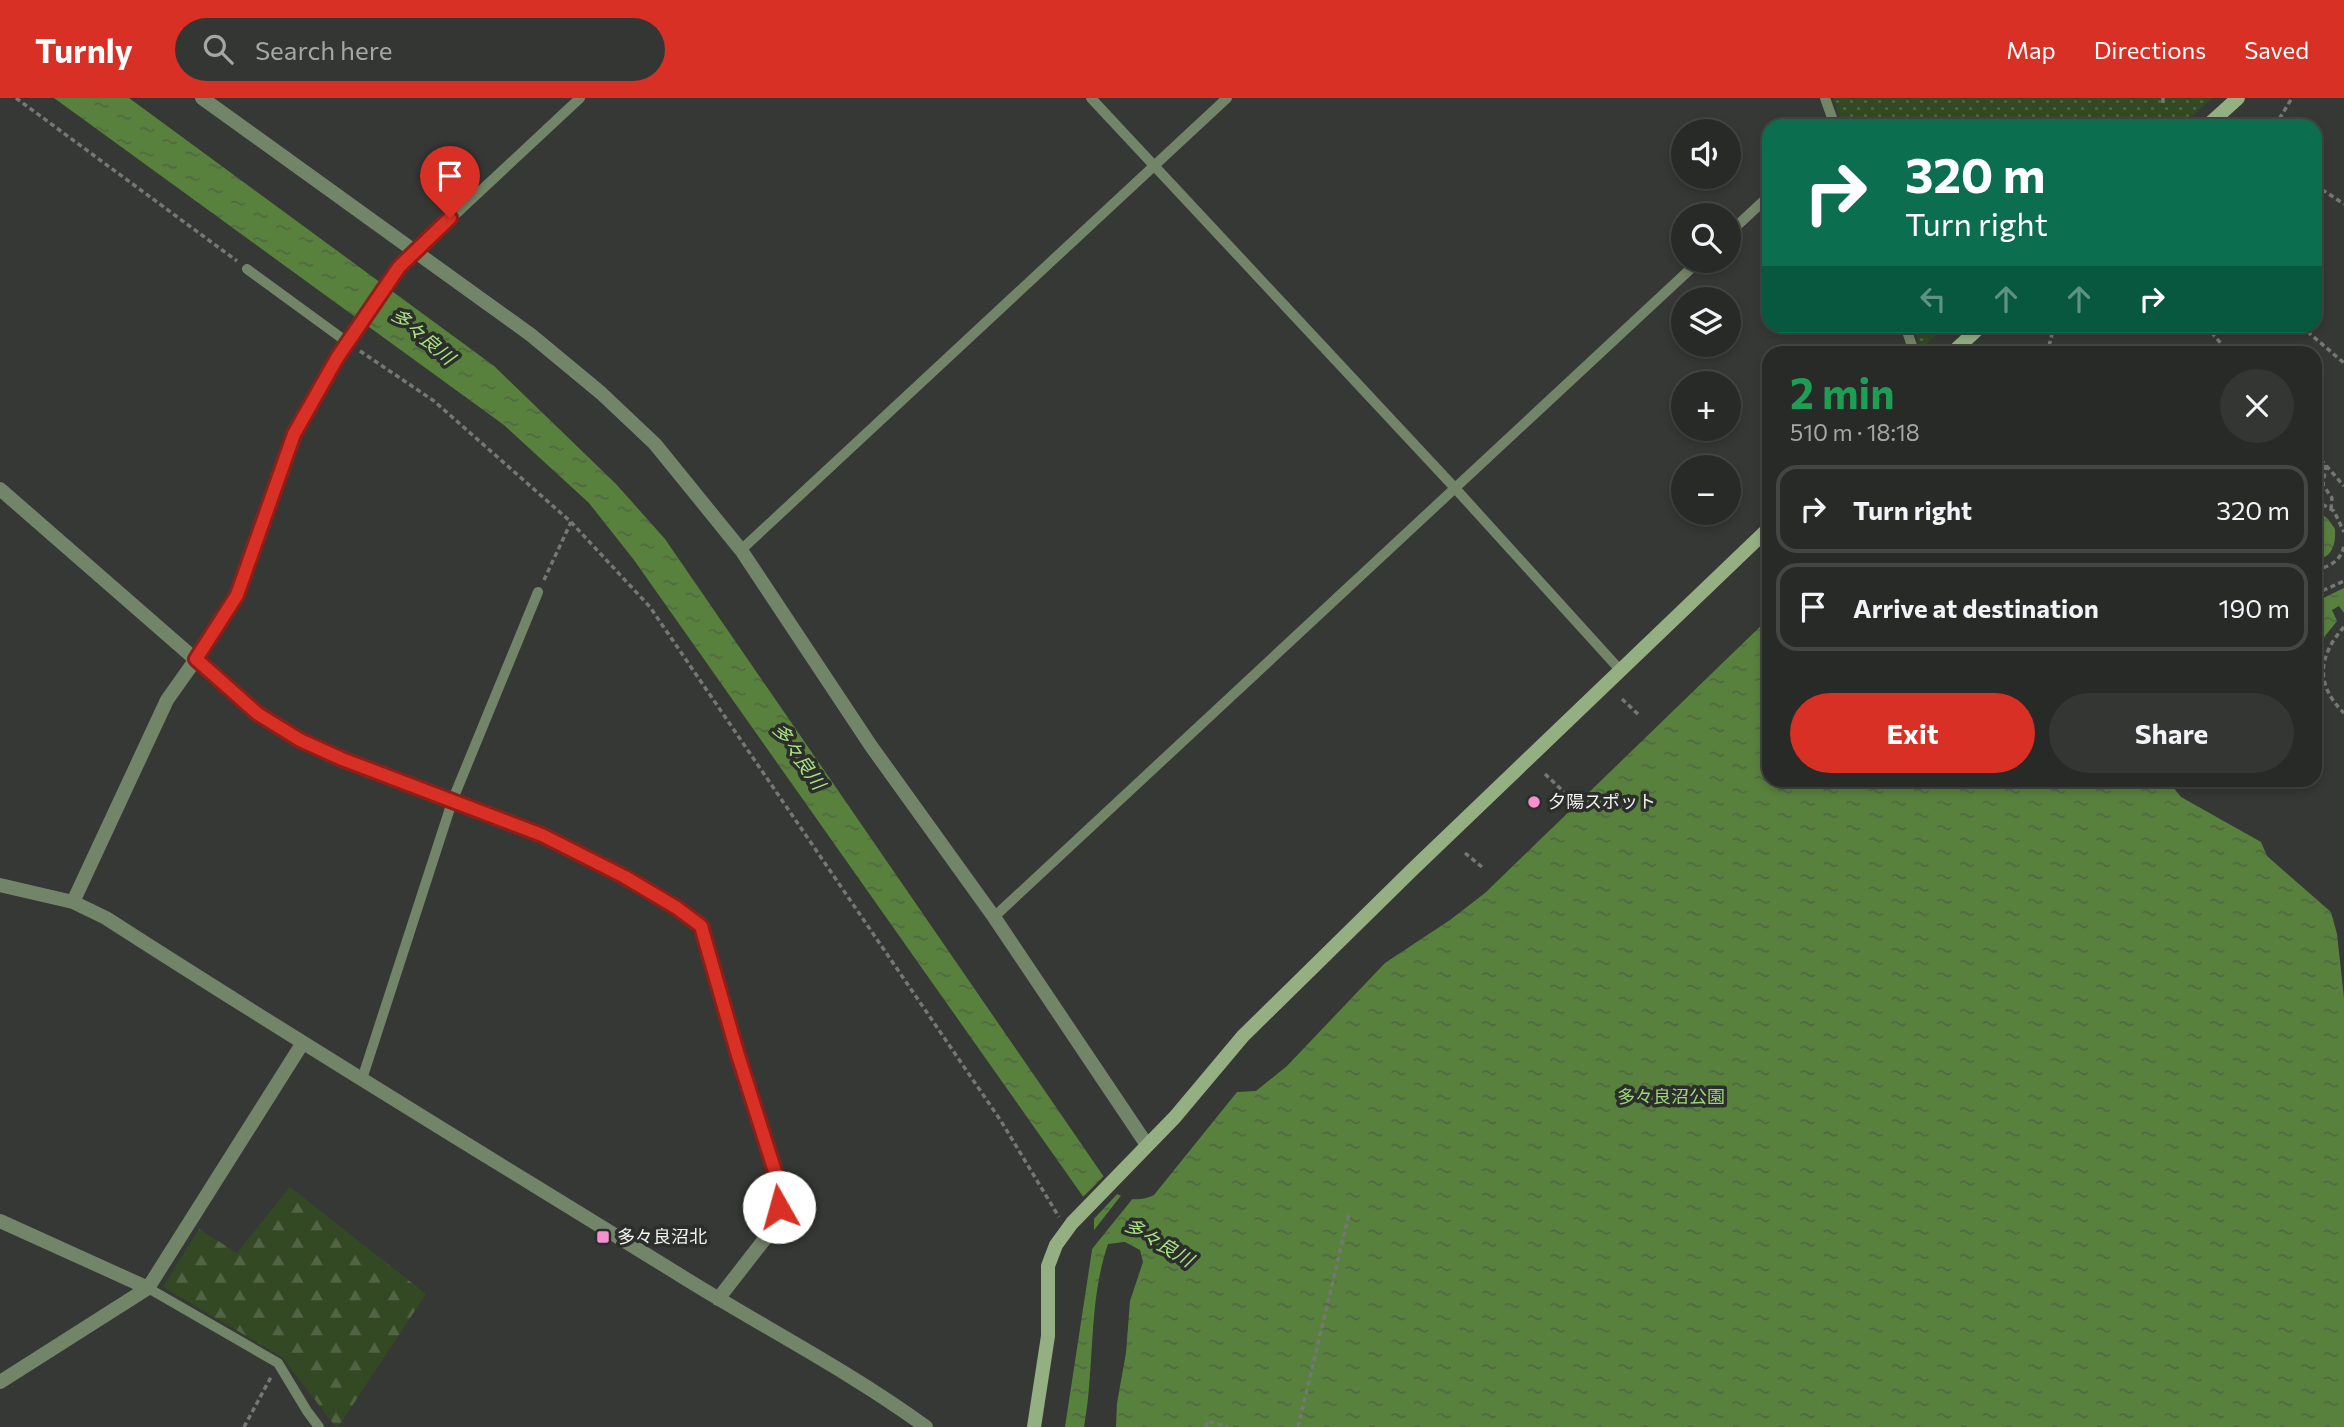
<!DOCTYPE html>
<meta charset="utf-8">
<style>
body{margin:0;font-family:Commissioner,"Noto Sans JP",sans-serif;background:#343633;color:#f1f3f6;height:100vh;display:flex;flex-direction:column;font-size:26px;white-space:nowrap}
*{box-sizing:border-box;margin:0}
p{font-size:23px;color:#a5a7a7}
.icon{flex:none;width:38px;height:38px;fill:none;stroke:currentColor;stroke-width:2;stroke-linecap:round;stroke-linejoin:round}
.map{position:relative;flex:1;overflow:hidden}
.details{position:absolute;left:1762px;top:248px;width:560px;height:441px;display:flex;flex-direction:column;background:#282a27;border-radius:21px;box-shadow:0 4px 10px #0003,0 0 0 2px #444644}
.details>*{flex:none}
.hud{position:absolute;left:1762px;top:21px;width:560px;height:214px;border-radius:21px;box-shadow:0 4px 10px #0003,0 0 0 2px #444644;background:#0b6e4f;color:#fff;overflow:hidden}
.controls{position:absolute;left:1671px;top:21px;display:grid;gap:14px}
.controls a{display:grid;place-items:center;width:70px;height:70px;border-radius:50%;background:#282a27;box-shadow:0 4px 10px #0003,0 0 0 2px #444644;font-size:35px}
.pin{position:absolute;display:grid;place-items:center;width:60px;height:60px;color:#fff;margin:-72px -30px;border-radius:50% 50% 50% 0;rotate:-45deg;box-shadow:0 0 7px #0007}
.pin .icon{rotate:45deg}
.me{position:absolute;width:77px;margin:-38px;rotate:353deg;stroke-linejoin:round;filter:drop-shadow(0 0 5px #0008)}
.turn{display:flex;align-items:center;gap:24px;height:147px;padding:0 28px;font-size:32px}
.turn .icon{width:91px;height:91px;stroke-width:2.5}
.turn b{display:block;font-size:49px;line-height:60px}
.lanes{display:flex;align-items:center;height:66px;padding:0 28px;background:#0003;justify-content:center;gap:35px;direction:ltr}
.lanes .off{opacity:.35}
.round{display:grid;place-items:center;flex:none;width:74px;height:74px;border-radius:37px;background:#343633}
.summary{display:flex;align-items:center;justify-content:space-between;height:119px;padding:0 28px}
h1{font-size:42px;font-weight:700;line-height:52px;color:#1e9e55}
.primary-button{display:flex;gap:14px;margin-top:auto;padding:14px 28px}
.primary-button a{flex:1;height:80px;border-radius:42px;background:#d93025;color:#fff;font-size:28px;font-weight:700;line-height:80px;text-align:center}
.primary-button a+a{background:#343633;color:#f1f3f6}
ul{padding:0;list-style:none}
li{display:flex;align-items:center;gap:21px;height:88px;margin:0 14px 10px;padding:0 14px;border:4px solid #444644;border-radius:21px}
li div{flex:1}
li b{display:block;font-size:26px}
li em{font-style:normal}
header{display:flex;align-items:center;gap:42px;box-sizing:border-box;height:98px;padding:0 35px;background:#d93025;color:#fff}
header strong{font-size:33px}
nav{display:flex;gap:38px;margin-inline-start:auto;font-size:24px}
.search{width:490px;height:63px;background:#343633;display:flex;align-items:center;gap:18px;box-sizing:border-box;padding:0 24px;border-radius:38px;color:#a5a7a7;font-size:26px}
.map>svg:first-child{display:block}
</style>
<header>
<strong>Turnly</strong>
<div class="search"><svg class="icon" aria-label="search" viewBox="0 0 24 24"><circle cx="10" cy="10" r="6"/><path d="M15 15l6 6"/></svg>Search here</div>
<nav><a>Map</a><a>Directions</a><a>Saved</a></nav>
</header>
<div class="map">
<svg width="2344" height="1329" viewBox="0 0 2344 1329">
<defs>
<pattern id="forest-firs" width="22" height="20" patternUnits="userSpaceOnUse" patternTransform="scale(1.75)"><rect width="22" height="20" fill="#334924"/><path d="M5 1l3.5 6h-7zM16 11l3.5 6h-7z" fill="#516444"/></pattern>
<pattern id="park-dots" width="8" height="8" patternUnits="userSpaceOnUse" patternTransform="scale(1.75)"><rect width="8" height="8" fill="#334924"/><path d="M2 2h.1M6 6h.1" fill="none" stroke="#516444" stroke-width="1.8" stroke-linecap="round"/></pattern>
<pattern id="water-ripples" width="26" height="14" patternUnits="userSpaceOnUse" patternTransform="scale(1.75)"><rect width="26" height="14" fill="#59813e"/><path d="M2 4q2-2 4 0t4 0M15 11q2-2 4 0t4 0" fill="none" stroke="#516842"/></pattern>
</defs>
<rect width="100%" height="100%" fill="#353834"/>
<path fill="url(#forest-firs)" d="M 290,1089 L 426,1196 L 338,1329 L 336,1329 L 282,1259 L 163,1189 L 199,1131 L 237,1155 Z"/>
<path fill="url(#park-dots)" d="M 1833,0 L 2212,0 L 2181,28 L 2172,28 L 2169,26 L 2166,28 L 1843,28 Z
M 1913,228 L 1947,228 L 1921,251 Z"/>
<path fill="url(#water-ripples)" d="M 54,0 L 129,0 L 494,268 L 616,386 L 665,441 L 1115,1095 C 1130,1102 1139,1104 1154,1097 L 1237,994 L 1256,993 L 1287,968 L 1385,865 L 1450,822 L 1485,795 L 1769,520 L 1769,682 L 2168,683 L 2181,699 L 2261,744 L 2267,758 L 2331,814 L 2337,836 L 2344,900 L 2344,1329 L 1116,1329 L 1117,1305 L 1126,1255 L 1130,1203 L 1143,1164 L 1140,1152 L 1125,1144 L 1108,1146 C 1088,1204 1095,1269 1084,1329 L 1065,1329 L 1094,1139 L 1094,1114 L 634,462 L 589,405 L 504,327 Z
M 2315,411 L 2328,421 L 2335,431 C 2336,446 2332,461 2315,461 Z
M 2344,490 L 2344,515 L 2339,508 L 2332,512 L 2337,523 L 2325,538 L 2319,553 L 2315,555 L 2315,504 Z"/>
<path fill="#353834" d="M 1106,1076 L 1120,1093 L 1091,1124 L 1091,1115 L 1081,1101 Z
M 1123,1095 L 1134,1099 L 1088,1156 L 1091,1136 Z"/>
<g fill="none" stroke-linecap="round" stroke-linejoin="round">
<path stroke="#757774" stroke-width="3.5" stroke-dasharray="5 3.5" stroke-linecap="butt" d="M 16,0 L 237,163
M 2163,0 L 2163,7
M 2275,28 L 2292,0
M 2315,87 L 2344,106
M 2206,228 L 2230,256
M 2301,228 L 2344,265
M 360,253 L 434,303 L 571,424 L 650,509 L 1001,1023 L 1059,1119
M 2047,256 L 2054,228
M 2315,355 L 2344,388
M 2326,367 L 2323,387 L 2332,400 L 2331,411
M 2315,402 L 2334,413 L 2344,434
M 2315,471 C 2329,470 2342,462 2344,447
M 544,482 L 571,424
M 2315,496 L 2344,483
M 2344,529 C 2318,558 2315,587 2344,615
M 2315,571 L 2323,571
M 1622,601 L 1640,618
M 1545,676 L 1564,694
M 1465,755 L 1482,769
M 244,1329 L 271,1279
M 1206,1329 L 1207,1323 L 1228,1329
M 1298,1329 L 1349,1116"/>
<path stroke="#738568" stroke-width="10" d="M 1091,0 L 1454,389 L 1621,573
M 1825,0 L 1835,28
M 1729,135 L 1769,98
M 399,169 L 580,0
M 247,171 L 347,244
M 1905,228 L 1915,256
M 741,452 L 1227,0
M 994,819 L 1699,163
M 362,981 L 453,701 L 538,494
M 148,1190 L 278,1265 L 307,1313 L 319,1329"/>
<path stroke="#738568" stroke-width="14" d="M 202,0 L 531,237 L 601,295 L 655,346 L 741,452 L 871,648 L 994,819 L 1147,1047
M 0,391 L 258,616 L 300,642 L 342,661 L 542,737 L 625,779 L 677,810 L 701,828 L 737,954 L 777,1080 L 779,1109 L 771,1133 L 718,1201
M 0,787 L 73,804 L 106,820 C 295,942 487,1058 678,1176 C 761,1228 848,1272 926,1329
M 73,804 L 167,602 L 196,561 L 237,497 L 294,336 L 354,233 L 399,169
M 0,1123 L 148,1190
M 0,1284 L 148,1190 L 302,946"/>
<path stroke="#94b082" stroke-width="14" d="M 2207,28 L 2238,0
M 1951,256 L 1981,228
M 1034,1329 L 1048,1238 L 1048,1168 L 1056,1147 L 1072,1125 L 1175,1019 L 1243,938 L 1413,771 L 1769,430"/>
</g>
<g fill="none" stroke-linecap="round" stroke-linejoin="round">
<g stroke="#8d1f18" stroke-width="18">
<path id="route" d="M 450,120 L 399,169 L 337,260 L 294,336 L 237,497 L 196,561 L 258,616 L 300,642 L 342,661 L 542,737 L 625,779 L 677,810 L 701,828 L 737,954 L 777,1080 L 779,1109"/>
</g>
<use href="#route" stroke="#d93025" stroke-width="12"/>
</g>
<g fill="#f790ce" stroke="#2b2e2a" stroke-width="2.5">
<circle cx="1534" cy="704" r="7"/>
<rect x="596" y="1132" width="14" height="14" rx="3.5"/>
</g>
<g text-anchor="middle" stroke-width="7" stroke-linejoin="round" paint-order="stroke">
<g font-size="18" fill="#f1f3f0" stroke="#2b2e2a" text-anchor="start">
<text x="1548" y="710">夕陽スポット</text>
<text x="617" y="1145">多々良沼北</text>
</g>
<g font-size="18" fill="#9ed679" stroke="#2b2e2a">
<text x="1671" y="1005">多々良沼公園</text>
</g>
<g font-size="19" font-style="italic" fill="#aae284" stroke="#2b2e2a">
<text transform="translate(423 238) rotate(40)" y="7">多々良川</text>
<text transform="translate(799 658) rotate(55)" y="7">多々良川</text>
<text transform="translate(1159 1144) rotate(31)" y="7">多々良川</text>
</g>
</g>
</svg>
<div class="controls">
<a><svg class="icon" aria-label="sound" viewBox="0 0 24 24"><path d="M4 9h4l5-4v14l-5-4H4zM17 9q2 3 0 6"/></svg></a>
<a><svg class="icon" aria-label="search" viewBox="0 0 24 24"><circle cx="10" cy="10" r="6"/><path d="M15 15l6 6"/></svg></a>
<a><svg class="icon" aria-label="layers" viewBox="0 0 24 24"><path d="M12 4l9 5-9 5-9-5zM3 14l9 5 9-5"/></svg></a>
<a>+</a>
<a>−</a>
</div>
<div class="pin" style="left:450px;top:120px;background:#d93025"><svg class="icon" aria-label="arrive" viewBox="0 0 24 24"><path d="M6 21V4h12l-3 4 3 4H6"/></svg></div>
<svg class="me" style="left:779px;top:1109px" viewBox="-20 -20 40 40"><circle r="19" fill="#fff"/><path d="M0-13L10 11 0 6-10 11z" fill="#d93025"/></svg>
<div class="hud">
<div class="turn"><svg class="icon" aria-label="right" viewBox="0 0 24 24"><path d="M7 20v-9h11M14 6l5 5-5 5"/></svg><div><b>320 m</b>Turn right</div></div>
<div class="lanes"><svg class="icon off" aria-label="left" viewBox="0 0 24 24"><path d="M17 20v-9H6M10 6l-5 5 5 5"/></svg><svg class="icon off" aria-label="ahead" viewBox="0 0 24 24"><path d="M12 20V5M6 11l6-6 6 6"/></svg><svg class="icon off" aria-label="ahead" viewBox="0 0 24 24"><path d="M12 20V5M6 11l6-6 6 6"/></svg><svg class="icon" aria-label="right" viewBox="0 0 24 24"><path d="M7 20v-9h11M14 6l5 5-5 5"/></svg></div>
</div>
<section class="details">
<div class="summary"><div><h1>2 min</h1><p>510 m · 18:18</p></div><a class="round"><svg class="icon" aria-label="close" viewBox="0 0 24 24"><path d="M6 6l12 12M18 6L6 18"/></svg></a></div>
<ul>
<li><svg class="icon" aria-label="right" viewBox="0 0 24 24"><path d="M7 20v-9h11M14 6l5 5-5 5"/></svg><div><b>Turn right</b></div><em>320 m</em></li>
<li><svg class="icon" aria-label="arrive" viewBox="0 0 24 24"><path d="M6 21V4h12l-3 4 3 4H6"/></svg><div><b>Arrive at destination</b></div><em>190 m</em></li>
</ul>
<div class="primary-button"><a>Exit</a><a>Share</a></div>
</section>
</div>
